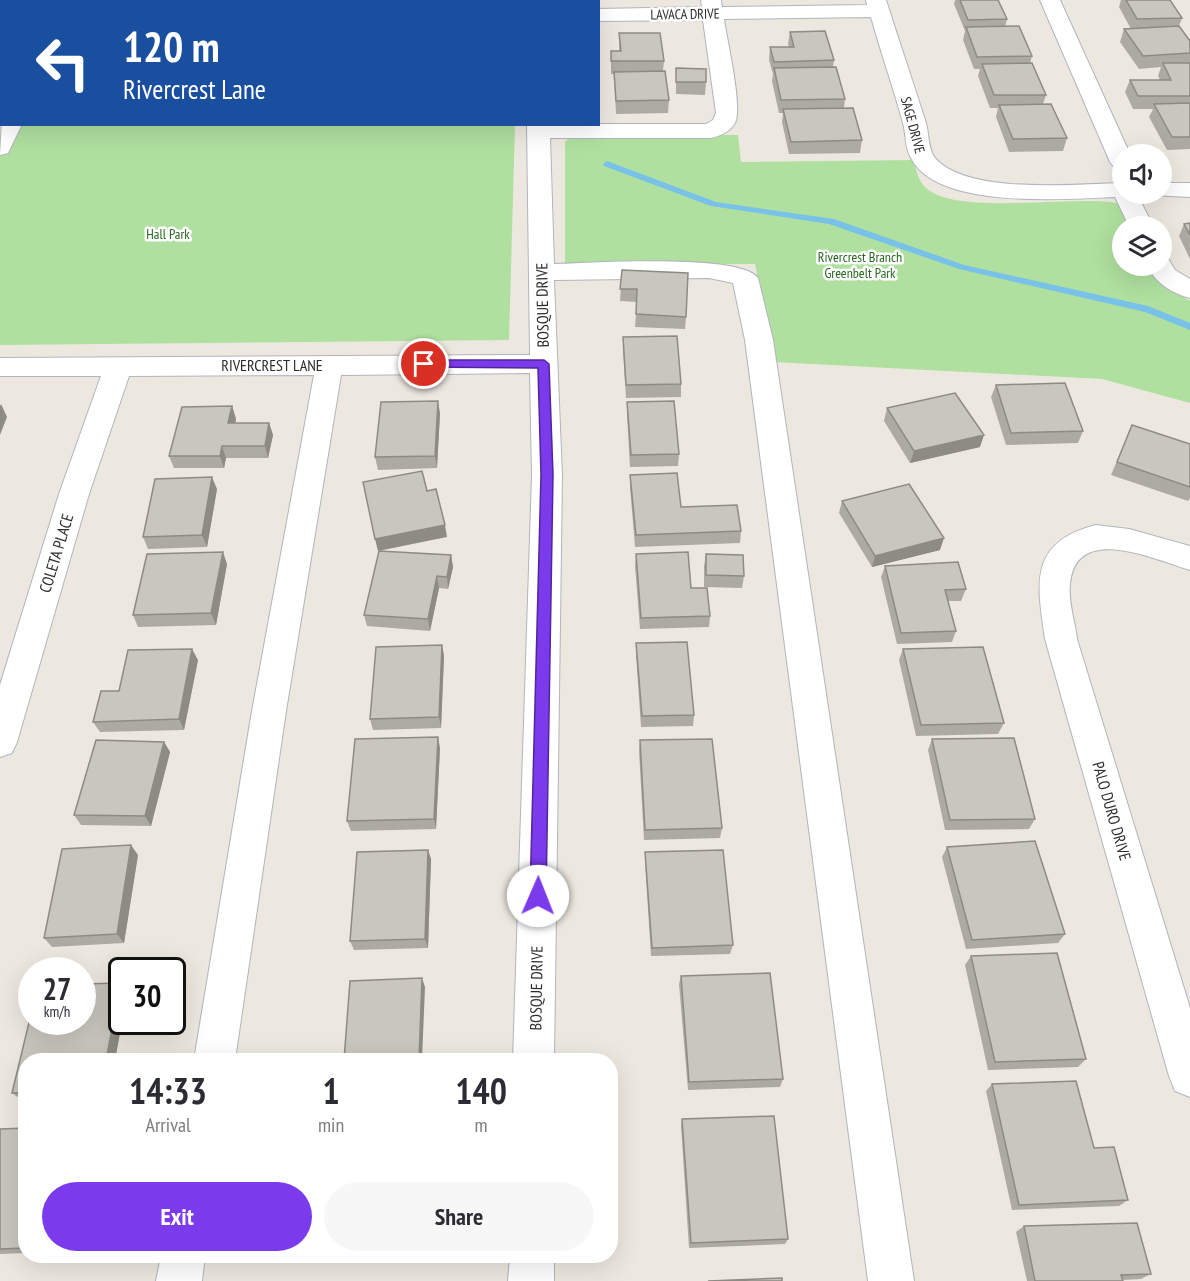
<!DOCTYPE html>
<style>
body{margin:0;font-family:"PT Sans Narrow",sans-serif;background:#f7f7f7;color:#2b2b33;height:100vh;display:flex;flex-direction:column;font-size:22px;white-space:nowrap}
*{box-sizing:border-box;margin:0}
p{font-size:20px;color:#7c7c81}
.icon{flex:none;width:33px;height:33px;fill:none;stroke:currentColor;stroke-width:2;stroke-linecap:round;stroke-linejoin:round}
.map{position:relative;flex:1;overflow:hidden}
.details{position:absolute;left:18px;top:1053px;width:600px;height:210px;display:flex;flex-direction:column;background:#fff;border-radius:24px;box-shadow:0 6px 24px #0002}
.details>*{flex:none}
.top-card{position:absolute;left:0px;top:0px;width:600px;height:126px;box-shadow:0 6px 24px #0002;background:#1a4fa0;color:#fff;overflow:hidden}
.tools{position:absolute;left:1112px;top:144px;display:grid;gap:12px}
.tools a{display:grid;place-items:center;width:60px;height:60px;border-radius:50%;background:#fff;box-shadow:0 6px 24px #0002;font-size:30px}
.speed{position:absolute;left:18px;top:957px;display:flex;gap:12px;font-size:30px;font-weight:700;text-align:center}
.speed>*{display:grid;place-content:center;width:78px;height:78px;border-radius:50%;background:#fff;box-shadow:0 6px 24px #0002;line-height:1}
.speed small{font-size:15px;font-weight:400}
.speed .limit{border:3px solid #111;border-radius:9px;background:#fff;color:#111}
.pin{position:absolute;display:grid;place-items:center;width:51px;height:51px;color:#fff;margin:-26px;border:3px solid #fff;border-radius:50%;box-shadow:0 2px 6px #0007}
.me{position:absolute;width:66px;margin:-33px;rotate:1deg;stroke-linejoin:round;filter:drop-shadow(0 0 4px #0008)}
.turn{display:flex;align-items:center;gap:21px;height:126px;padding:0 24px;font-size:27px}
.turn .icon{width:78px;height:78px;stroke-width:2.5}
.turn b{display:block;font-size:42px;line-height:51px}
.eta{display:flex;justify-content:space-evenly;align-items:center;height:102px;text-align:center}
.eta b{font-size:36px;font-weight:800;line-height:42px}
.button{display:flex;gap:12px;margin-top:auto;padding:12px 24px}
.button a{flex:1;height:69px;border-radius:36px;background:#7c3aed;color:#fff;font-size:24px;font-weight:800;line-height:69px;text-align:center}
.button a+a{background:#f7f7f7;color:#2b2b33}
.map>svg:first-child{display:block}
</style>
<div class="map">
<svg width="1190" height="1281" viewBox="0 0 1190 1281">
<rect width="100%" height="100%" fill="#ede8df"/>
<path fill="#ede6d0" d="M 70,0 L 519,0 L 69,2 Z"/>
<path fill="#afe09f" d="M 13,125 L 515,125 L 509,340 L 0,345 L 0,153 Z
M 597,135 L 738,135 L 741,162 L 913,160 C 916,168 918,180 924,186 C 951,217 1073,195 1116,203 L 1126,212 L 1133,226 L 1122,226 L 1122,266 L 1152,266 L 1161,283 L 1190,301 L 1190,403 L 1102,379 L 774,362 L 755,264 L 565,265 L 565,142 L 569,138 Z"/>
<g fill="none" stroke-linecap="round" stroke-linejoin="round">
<path fill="#78c1e9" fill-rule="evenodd" d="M 607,161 L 716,202 L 834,219 L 964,265 L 1148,306 L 1190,323 L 1190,330 L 1145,312 L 959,269 L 829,224 L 711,206 L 604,166 L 603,164 Z"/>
<g stroke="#b2b4bf" stroke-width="2">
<path id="minor" d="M 61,0 L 81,0 L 60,2 Z
M 533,0 L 553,0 L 553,2 L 533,2 Z
M 701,0 L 721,0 L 722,7 L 867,5 L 866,0 L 886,0 C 899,41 913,82 926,123 C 929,133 928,150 935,158 C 967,195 1076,184 1122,183 L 1122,194 L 1137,194 L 1153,226 L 1129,226 L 1115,197 C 1066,199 937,210 911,158 C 905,148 906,134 903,123 C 893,87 881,53 871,17 L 724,19 C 727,41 743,107 735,123 C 730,132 720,136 711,138 L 550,138 L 554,264 C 588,263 741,253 758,278 L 773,340 L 914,1281 L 868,1281 L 745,340 L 733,283 L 709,278 L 554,280 L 562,475 L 554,1060 L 513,1060 L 532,475 L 530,373 L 341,375 L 286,711 L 235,1060 L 194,1060 L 252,711 L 314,375 L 129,376 L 89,494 L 17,742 L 12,753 L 0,757 L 0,685 L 59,494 L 101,376 L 0,376 L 0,358 L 530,355 L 527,124 L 706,124 L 713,120 L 716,113 L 703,20 L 598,21 L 598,9 L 702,7 Z
M 1040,0 L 1060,0 L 1130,154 L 1122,154 L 1122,169 L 1114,167 L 1110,162 Z
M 2,121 L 2,124 L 22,124 L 8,153 L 0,155 Z
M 1161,183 L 1190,183 L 1190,197 L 1152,195 L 1151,194 L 1161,194 Z
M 1161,258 L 1169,260 L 1175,270 L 1190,279 L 1190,298 C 1171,293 1156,283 1147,266 L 1161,266 Z
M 1096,525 L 1129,529 L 1190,546 L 1190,570 C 1155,560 1076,522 1070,584 C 1068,602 1075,621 1077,639 L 1190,1008 L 1190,1097 L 1175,1091 L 1169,1076 L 1045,639 C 1037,584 1028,542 1096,525 Z
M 161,1256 L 205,1256 L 202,1281 L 156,1281 Z
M 510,1256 L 554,1256 L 554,1281 L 508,1281 Z"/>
</g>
<use href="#minor" fill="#fff" fill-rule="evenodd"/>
</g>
<path fill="#adaaa3" d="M 0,0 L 8,0 L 9,2 L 2,2 L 2,33 L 0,33 Z
M 955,0 L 998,0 L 1007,19 L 1005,27 L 1032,56 L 1030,63 L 1046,95 L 1043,104 L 1067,138 L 1063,151 L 1009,152 L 996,117 L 998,108 L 990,108 L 978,76 L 980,69 L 974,69 L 963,40 L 965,31 L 954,4 Z
M 1121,0 L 1170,0 L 1182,18 L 1179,26 L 1190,41 L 1190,149 L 1167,150 L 1149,117 L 1153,109 L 1133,109 L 1125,92 L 1130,80 L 1160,80 L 1158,76 L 1161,67 L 1139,69 L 1120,42 L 1124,29 L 1131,29 L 1119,7 Z
M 790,32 L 834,60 L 833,67 L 845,99 L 844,108 L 862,140 L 860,153 L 789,154 L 782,122 L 783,113 L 779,113 L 772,81 L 773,74 L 769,60 L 770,47 L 789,47 L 788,44 Z
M 619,33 L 664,61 L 663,71 L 669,100 L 668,113 L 616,114 L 614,74 L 611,74 L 611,51 L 619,51 Z
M 676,68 L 706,82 L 705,95 L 676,94 Z
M 1190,223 L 1190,259 L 1179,236 L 1184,224 Z
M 622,270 L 686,317 L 685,329 L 635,327 L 637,302 L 620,301 Z
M 623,337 L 681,384 L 681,397 L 626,398 L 623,350 Z
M 996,385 L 1083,431 L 1078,443 L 1006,445 L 991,397 Z
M 627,402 L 679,454 L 678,466 L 630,467 L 627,414 Z
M 232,406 L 236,419 L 235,423 L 269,423 L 273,435 L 268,458 L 226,458 L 224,468 L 174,468 L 169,456 Z
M 887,408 L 980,447 L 910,463 L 884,421 Z
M 440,413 L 437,468 L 378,470 L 375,457 Z
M 1132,425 L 1190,444 L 1190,498 L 1188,501 L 1111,475 Z
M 630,475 L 681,507 L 741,531 L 740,543 L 635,547 L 630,487 Z
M 217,489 L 207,547 L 148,549 L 143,537 Z
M 842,501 L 940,550 L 872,567 L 839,513 Z
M 636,554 L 691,588 L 710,616 L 709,627 L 640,629 L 635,566 Z
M 706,554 L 744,576 L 742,588 L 704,587 L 704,566 Z
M 451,555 L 453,567 L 448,589 L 439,588 L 430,631 L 367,626 L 364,615 Z
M 227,564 L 216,625 L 138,627 L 133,615 Z
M 885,566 L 966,589 L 961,601 L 948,601 L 956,631 L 952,642 L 897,644 L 881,577 Z
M 636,643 L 694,715 L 693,726 L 641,727 L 636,654 Z
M 442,645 L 444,656 L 441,728 L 373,730 L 370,719 Z
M 903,649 L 1004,723 L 998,734 L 916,736 L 899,660 Z
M 198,660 L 184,730 L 100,732 L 93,722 L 119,691 Z
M 932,739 L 1035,819 L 1029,829 L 945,830 L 928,750 Z
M 640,740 L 722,828 L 720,838 L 644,840 L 639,751 Z
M 164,742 L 170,752 L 151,826 L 81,825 L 74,815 Z
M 440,748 L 436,829 L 351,831 L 347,821 Z
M 947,847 L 1065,934 L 1058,943 L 966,949 L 942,857 Z
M 428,850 L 431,859 L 428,948 L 354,950 L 350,941 Z
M 645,852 L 733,945 L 730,954 L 651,956 L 645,862 Z
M 138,855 L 124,943 L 52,947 L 44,938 Z
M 971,956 L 1086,1059 L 1078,1067 L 988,1070 L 965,965 Z
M 681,976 L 783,1079 L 780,1087 L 688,1090 L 679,984 Z
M 121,983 L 122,984 L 122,1022 L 115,1060 L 26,1060 L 26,1100 L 22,1100 L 12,1093 L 32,1010 L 32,1022 L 82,1022 L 82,984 Z
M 992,1084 L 1094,1148 L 1128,1200 L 1119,1206 L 1012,1210 L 986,1091 Z
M 682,1119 L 788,1239 L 785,1244 L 689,1248 L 681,1126 Z
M 26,1128 L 26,1253 L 0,1254 L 0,1129 Z
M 1024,1226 L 1151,1274 L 1141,1279 L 1122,1280 L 1123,1281 L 1027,1281 L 1016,1232 Z"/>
<path fill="#8d8b84" d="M 438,401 L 440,413 L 437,468 L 435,456 Z
M 1,404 L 7,417 L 0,435 L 0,406 Z
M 232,406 L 236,419 L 232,436 L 228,423 Z
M 269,423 L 273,435 L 268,458 L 265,446 Z
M 984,435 L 980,447 L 910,463 L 914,451 Z
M 222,446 L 226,458 L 224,468 L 220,456 Z
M 212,477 L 217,489 L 207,547 L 202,535 Z
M 445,525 L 447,537 L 378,551 L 375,539 Z
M 944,538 L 940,550 L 872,567 L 875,556 Z
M 223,552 L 227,564 L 216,625 L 211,613 Z
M 451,555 L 453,567 L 448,589 L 447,577 Z
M 437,576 L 439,588 L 430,631 L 428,619 Z
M 442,645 L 444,656 L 441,728 L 439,717 Z
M 192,649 L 198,660 L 184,730 L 179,719 Z
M 438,737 L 440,748 L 436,829 L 434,819 Z
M 164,742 L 170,752 L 151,826 L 145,816 Z
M 131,845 L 138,855 L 124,943 L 117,934 Z
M 428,850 L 431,859 L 428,948 L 425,939 Z
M 422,978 L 425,987 L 422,1060 L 419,1060 Z
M 121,983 L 122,984 L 122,1022 L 115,1060 L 106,1060 Z"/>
<path fill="#c9c6bd" stroke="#8d8b84" stroke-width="1.5" d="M 960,0 L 998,0 L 1007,19 L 968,20 Z
M 1126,0 L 1170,0 L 1182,18 L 1137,19 Z
M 0,8 L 2,8 L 2,18 L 0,21 Z
M 1019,26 L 1032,56 L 977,57 L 966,27 Z
M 1179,26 L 1190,41 L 1190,53 L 1143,56 L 1124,29 Z
M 825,31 L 834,60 L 774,62 L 770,47 L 794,47 L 790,32 Z
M 619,33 L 660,33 L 664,61 L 611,61 L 611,51 L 621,51 Z
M 1032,63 L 1046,95 L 994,95 L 982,64 Z
M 1163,63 L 1190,63 L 1190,96 L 1138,96 L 1130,80 L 1171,80 Z
M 836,67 L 845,99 L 781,100 L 774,68 Z
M 676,68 L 706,69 L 706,82 L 676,82 Z
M 665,71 L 669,100 L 616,101 L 614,72 Z
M 1190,103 L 1190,137 L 1172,137 L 1154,104 Z
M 1051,104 L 1067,138 L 1013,139 L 999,105 Z
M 853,108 L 862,140 L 791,142 L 783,109 Z
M 1190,223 L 1190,235 L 1184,224 Z
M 622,270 L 688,273 L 686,317 L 636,314 L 637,289 L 620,289 Z
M 677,336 L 681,384 L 626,385 L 623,337 Z
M 1065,383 L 1083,431 L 1011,433 L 996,385 Z
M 955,393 L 984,435 L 914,451 L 887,408 Z
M 438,401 L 435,456 L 375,457 L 381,402 Z
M 674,401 L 679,454 L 631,455 L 627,402 Z
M 232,406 L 228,423 L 269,423 L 265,446 L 222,446 L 220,456 L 169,456 L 182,407 Z
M 1132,425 L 1190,444 L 1190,487 L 1117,462 Z
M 422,471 L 427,491 L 436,489 L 445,525 L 375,539 L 363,482 Z
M 677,473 L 681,507 L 737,505 L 741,531 L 636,535 L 630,475 Z
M 212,477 L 202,535 L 143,537 L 155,479 Z
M 909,484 L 944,538 L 875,556 L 842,501 Z
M 379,551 L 451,555 L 447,577 L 437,576 L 428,619 L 364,615 Z
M 223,552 L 211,613 L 133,615 L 147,554 Z
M 688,552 L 691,588 L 707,588 L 710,616 L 641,618 L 636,554 Z
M 706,554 L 743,555 L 744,576 L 706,575 Z
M 958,562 L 966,589 L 945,590 L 956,631 L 901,633 L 885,566 Z
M 687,642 L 694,715 L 642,716 L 636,643 Z
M 442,645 L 439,717 L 370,719 L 376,647 Z
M 983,647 L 1004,723 L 921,725 L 903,649 Z
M 192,649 L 179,719 L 93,722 L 101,691 L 119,691 L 128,650 Z
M 438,737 L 434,819 L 347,821 L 355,739 Z
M 1014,738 L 1035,819 L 950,820 L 932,739 Z
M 712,739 L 722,828 L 645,830 L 640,740 Z
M 96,740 L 164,742 L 145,816 L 74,815 Z
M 1035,841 L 1065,934 L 972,940 L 947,847 Z
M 131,845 L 117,934 L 44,938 L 62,849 Z
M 428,850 L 425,939 L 350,941 L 357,852 Z
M 723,850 L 733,945 L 652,948 L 645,852 Z
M 1057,953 L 1086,1059 L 995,1062 L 971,956 Z
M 770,973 L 783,1079 L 689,1082 L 681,976 Z
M 422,978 L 419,1060 L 344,1060 L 350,981 Z
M 121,983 L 106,1060 L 26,1060 L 26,1093 L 12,1093 L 32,1010 L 32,1022 L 82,1022 L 82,984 Z
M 1076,1081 L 1094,1148 L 1114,1147 L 1128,1200 L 1019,1205 L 992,1084 Z
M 774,1116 L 788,1239 L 691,1243 L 682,1119 Z
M 26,1128 L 26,1248 L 0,1249 L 0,1129 Z
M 1137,1223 L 1151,1274 L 1121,1275 L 1123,1281 L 1035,1281 L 1024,1226 Z
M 782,1278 L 782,1281 L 708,1281 Z"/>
<path fill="#7c3aed" stroke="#51269a" stroke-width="1.5" d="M 424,360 L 544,360 L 549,364 L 553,475 L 546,896 L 543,902 L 538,904 L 532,902 L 530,896 L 541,475 L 538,368 L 420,367 L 418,364 Z"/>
<g text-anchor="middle" stroke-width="5" stroke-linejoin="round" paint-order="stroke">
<g font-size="14" fill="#2c2c2c" stroke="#fff">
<text transform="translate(685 14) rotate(-1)" y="5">LAVACA DRIVE</text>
<text transform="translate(913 125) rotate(75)" y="5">SAGE DRIVE</text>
</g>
<g font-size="14" fill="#27671f" stroke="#fff">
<text x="168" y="239">Hall Park</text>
<text x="860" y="262">Rivercrest Branch<tspan x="860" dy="16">Greenbelt Park</tspan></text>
</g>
<g font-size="16" fill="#2c2c2c" stroke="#fff">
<text transform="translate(542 305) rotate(-91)" y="6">BOSQUE DRIVE</text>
<text x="272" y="371">RIVERCREST LANE</text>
<text transform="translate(56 553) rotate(-73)" y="6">COLETA PLACE</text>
<text transform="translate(1112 811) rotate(74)" y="6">PALO DURO DRIVE</text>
<text transform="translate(536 988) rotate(-89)" y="6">BOSQUE DRIVE</text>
</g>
</g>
</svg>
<div class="tools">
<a><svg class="icon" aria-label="sound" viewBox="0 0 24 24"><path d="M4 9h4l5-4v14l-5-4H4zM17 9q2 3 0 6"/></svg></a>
<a><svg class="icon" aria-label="layers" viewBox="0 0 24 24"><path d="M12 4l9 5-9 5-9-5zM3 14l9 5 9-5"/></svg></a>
</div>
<div class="speed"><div>27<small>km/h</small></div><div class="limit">30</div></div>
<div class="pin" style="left:424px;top:364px;background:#d93025"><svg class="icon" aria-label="arrive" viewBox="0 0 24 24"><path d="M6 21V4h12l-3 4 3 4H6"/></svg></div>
<svg class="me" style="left:538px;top:896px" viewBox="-20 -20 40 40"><circle r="19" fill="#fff"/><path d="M0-13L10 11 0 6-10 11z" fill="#7c3aed"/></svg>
<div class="top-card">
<div class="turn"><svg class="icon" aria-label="left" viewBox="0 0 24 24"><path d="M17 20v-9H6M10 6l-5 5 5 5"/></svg><div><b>120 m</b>Rivercrest Lane</div></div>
</div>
<section class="details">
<div class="eta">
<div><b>14:33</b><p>Arrival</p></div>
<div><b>1</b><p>min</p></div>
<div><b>140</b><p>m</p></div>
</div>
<div class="button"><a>Exit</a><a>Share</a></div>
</section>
</div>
